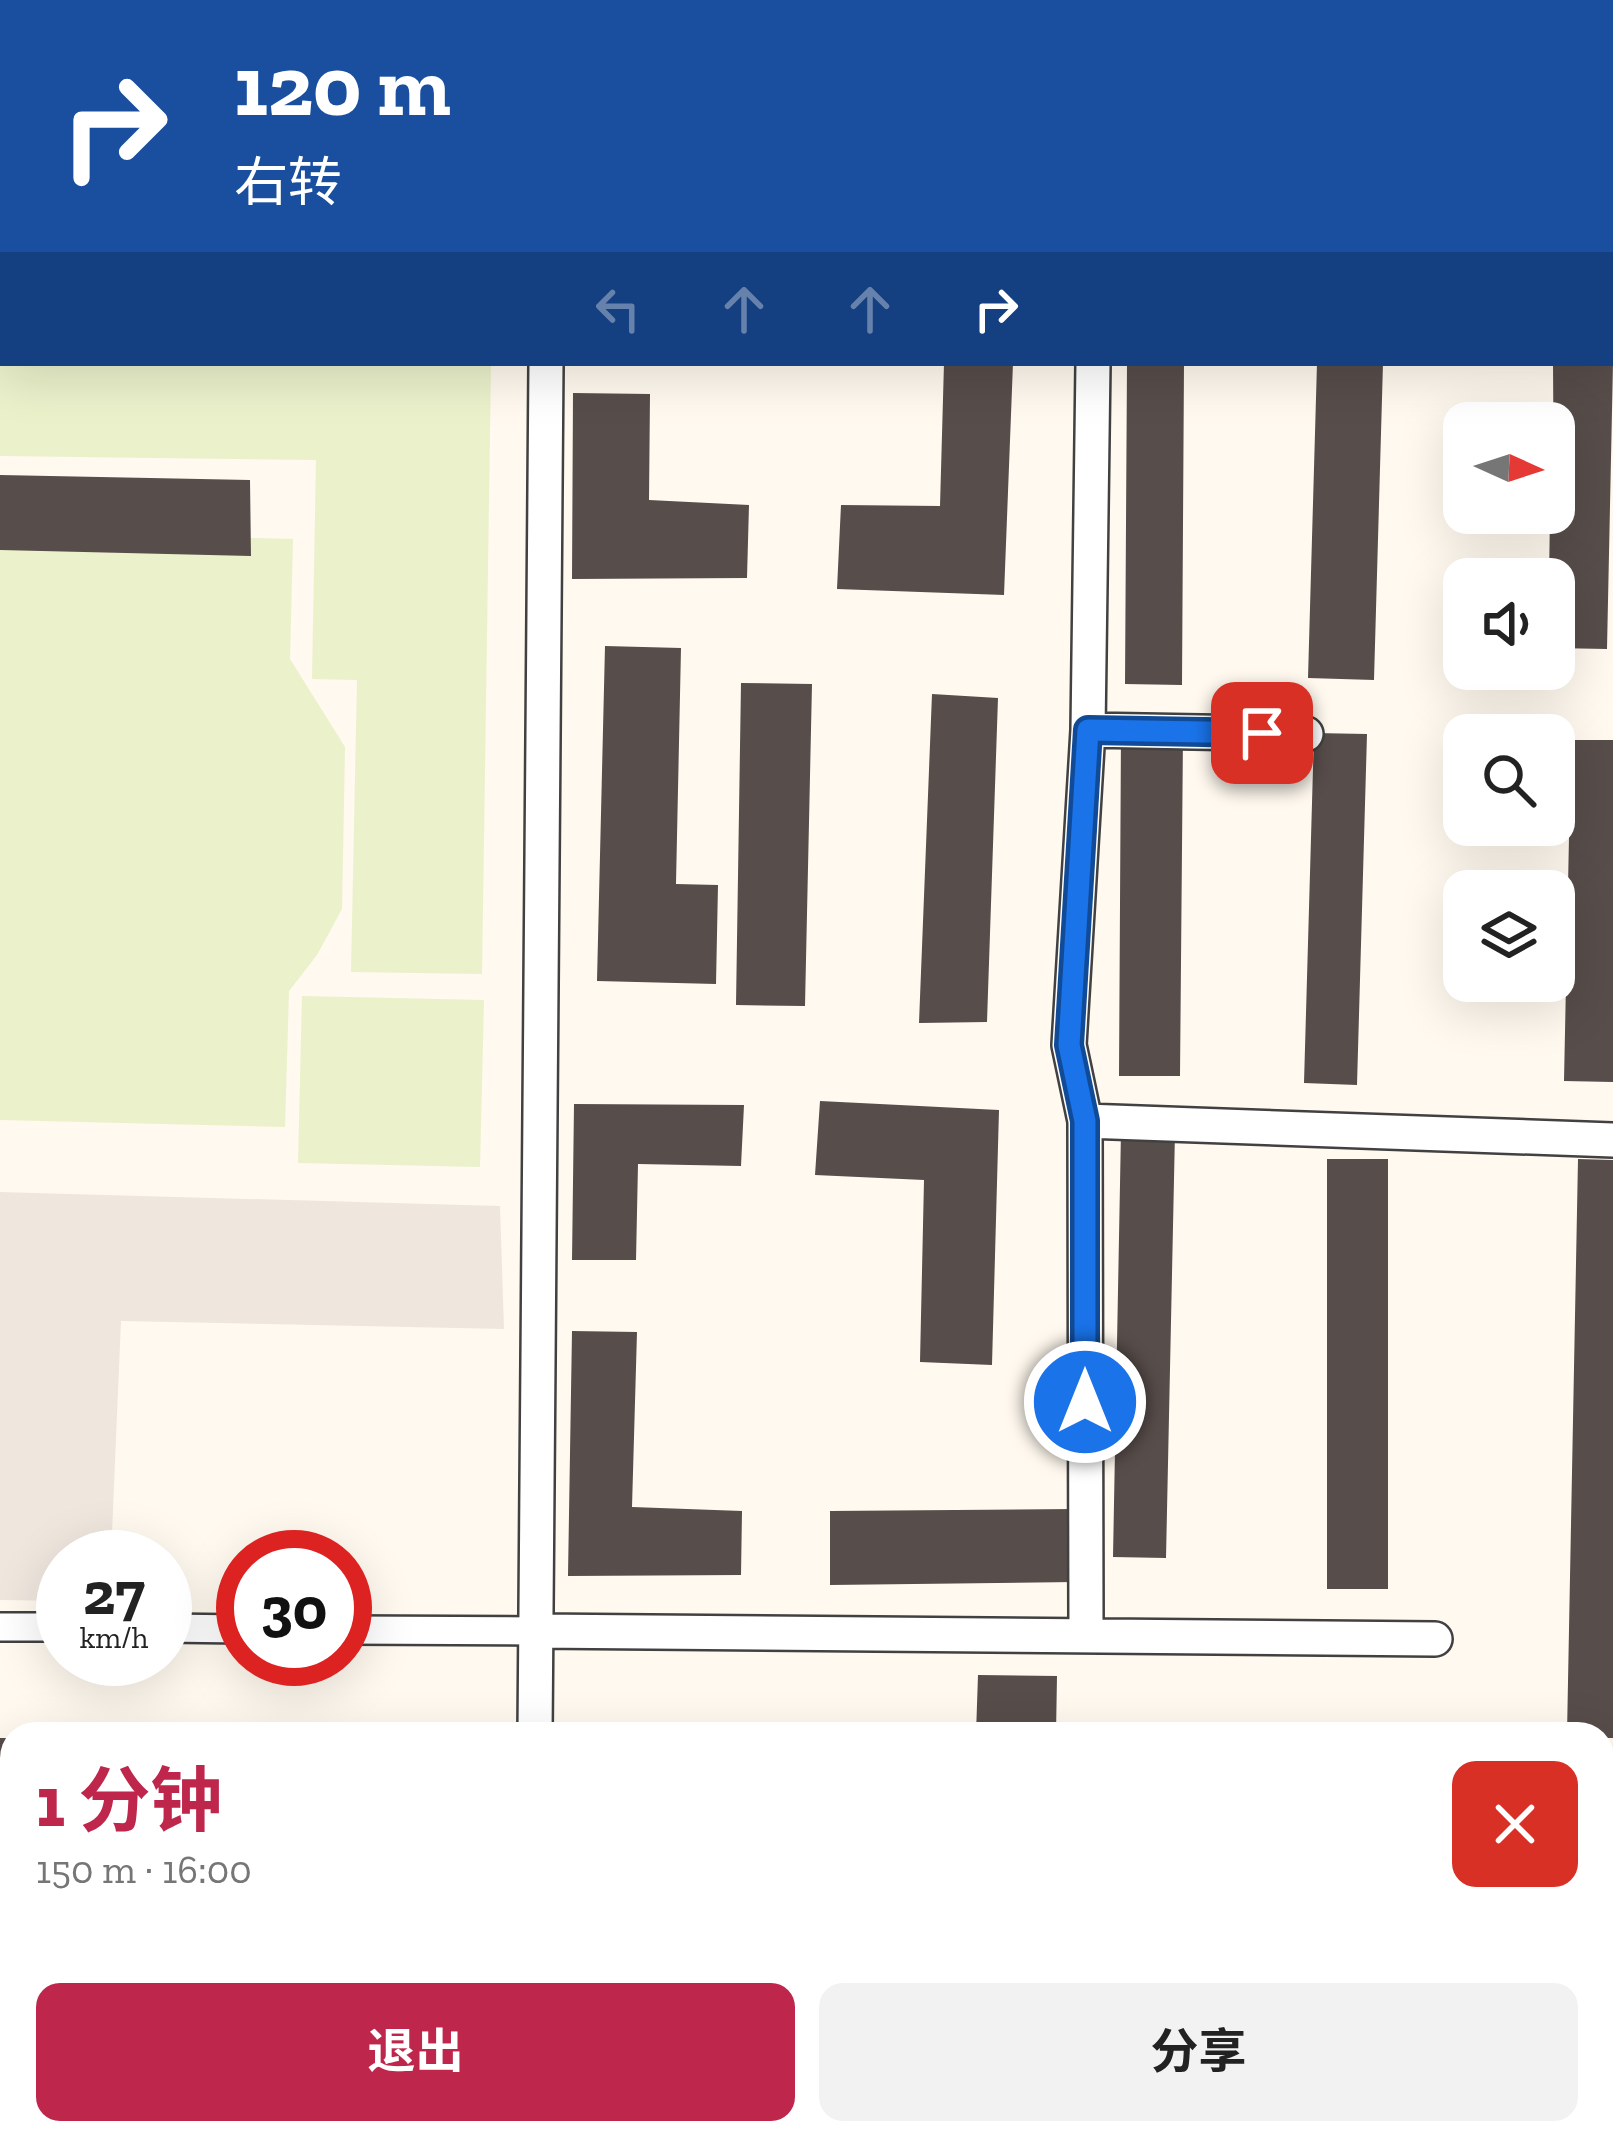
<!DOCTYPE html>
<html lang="zh">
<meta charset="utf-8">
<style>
body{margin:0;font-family:"Zilla Slab","Noto Sans SC",serif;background:#f2f2f2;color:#222;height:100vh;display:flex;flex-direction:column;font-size:45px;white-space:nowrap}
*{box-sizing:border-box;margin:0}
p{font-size:39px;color:#767676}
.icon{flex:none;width:66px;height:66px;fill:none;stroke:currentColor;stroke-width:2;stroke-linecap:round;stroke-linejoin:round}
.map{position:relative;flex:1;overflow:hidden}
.sheet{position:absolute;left:0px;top:1722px;width:1614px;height:423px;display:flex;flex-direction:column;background:#fff;border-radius:36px 36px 0 0;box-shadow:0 12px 48px #0002}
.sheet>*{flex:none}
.top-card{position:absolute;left:0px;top:0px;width:1614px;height:366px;box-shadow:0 12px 48px #0002;background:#1a4fa0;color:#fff;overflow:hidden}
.needle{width:78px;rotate:93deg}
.tools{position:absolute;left:1443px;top:402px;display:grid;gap:24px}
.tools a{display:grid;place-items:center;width:132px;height:132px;border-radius:24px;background:#fff;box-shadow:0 12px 48px #0002;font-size:60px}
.speed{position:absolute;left:36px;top:1530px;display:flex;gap:24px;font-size:60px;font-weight:700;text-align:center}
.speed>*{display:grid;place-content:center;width:156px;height:156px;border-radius:50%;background:#fff;box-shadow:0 12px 48px #0002;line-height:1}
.speed small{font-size:30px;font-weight:400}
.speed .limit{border:18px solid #d22;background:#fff;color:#111}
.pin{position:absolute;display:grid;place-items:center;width:102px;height:102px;color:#fff;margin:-51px;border-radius:24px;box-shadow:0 6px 18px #0006}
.me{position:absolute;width:132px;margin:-66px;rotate:0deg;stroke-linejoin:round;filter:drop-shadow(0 0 9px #0008)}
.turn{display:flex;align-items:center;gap:42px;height:252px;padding:0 36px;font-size:54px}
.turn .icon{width:156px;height:156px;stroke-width:2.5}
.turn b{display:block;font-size:84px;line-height:102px}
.lanes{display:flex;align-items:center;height:114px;padding:0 36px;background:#0003;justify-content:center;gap:60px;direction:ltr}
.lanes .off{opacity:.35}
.round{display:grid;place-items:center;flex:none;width:126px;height:126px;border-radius:24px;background:#f2f2f2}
.summary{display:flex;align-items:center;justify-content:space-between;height:204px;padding:0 36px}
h1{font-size:72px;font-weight:700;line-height:90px;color:#be264c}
.primary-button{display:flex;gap:24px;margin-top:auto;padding:24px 36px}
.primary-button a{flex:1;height:138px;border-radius:24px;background:#be264c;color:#fff;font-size:48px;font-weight:700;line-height:138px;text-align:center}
.primary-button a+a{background:#f2f2f2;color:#222}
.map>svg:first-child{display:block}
</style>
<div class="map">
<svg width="1613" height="2143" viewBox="0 0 1613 2143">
<rect width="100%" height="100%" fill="#fff9ef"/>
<path fill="#ebf1cb" d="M 0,57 L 3,57 L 3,363 L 491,363 L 482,974 L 351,972 L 357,680 L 312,679 L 316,460 L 0,456 Z
M 0,532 L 293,539 L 290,659 L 345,747 L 342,909 L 317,955 L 289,991 L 285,1127 L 0,1120 Z
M 302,996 L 484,1000 L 480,1167 L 298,1163 Z"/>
<path fill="#efe7de" d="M 0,1192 L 500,1206 L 504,1329 L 121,1321 L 111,1557 L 63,1557 L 63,1601 L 0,1600 Z"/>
<path fill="#574d4a" d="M 944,363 L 1013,363 L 1004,595 L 837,589 L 841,505 L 940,506 Z
M 1127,363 L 1184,363 L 1182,685 L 1125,684 Z
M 1317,363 L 1383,363 L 1374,680 L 1308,678 Z
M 1553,363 L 1613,363 L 1607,649 L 1554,648 L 1554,579 L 1549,579 L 1550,513 L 1554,513 Z
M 573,393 L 650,394 L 649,500 L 749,505 L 747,578 L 572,579 Z
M 0,475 L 250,480 L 251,556 L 0,550 Z
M 605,646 L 681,648 L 676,884 L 718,885 L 716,984 L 597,981 Z
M 741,683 L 812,684 L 805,1006 L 736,1005 Z
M 932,694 L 998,698 L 987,1022 L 919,1023 Z
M 1121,733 L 1183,734 L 1180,1076 L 1119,1076 Z
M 1314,733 L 1367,734 L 1357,1085 L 1304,1083 Z
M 1571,740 L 1613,740 L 1613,1082 L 1564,1081 Z
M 820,1101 L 999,1110 L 992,1365 L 920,1362 L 924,1180 L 815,1175 Z
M 574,1104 L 744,1105 L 741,1166 L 638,1164 L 636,1260 L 572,1260 Z
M 1121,1131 L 1175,1132 L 1166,1558 L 1113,1557 Z
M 1327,1159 L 1388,1159 L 1388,1589 L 1327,1589 Z
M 1578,1159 L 1613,1160 L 1613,1738 L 1602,1738 L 1602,1734 L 1567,1734 Z
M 572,1331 L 637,1332 L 632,1507 L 742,1511 L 741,1575 L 568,1576 Z
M 1075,1509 L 1075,1582 L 830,1585 L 830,1511 Z
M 978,1675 L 1057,1676 L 1056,1734 L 976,1734 Z
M 0,1738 L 12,1738 L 12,2133 L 247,2133 L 247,2143 L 0,2143 Z
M 558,2133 L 650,2133 L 650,2143 L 558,2143 Z
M 968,2133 L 1041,2133 L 1041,2143 L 968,2143 Z
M 1175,2133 L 1591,2133 L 1591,2143 L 1175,2143 Z"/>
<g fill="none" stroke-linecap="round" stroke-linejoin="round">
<g stroke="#414141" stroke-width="32">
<path id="pedestrian" d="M 0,1627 L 63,1627
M 165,1628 L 243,1629
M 345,1630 L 536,1631"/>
</g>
<g stroke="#414141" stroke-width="38">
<path id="minor" d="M 1352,0 L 1462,3
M 549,3 L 549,0
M 1611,7 L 1613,7
M 1088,730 L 1306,734
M 1085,1121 L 1613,1140
M 536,1631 L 1435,1639
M 1086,1635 L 1085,1121 L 1069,1045 L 1088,730 L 1093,363
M 535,1734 L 546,363
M 535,2143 L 535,2133"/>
</g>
<use href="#pedestrian" stroke="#fff" stroke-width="27"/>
<use href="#minor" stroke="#fff" stroke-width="33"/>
</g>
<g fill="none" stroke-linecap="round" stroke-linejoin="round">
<g stroke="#114b97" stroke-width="30">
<path id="route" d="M 1085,1402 L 1085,1121 L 1069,1045 L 1088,730 L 1262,733"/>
</g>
<use href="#route" stroke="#1a73e8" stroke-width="21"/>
</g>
</svg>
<div class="tools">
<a><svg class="needle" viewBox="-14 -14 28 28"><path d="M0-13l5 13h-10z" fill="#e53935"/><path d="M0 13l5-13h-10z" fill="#767676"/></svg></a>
<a><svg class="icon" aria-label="sound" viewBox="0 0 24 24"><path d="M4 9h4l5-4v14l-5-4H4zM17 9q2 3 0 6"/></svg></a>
<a><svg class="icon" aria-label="search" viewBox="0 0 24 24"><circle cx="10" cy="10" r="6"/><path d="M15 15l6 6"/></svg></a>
<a><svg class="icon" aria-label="layers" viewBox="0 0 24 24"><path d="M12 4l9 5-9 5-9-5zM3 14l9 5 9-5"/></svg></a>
</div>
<div class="speed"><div>27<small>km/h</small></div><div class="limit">30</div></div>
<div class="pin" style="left:1262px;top:733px;background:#d93025"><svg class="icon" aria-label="arrive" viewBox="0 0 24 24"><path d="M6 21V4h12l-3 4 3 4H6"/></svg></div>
<svg class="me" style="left:1085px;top:1402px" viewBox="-20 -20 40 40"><circle r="17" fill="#1a73e8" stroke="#fff" stroke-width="3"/><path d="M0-11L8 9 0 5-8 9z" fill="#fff"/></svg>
<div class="top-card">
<div class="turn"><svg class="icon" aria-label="right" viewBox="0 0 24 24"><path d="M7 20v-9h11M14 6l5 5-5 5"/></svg><div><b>120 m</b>右转</div></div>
<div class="lanes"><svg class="icon off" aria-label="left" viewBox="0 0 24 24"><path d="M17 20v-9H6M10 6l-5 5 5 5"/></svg><svg class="icon off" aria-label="ahead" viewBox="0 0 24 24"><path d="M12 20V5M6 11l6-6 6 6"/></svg><svg class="icon off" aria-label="ahead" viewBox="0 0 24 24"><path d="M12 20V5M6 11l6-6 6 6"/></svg><svg class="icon" aria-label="right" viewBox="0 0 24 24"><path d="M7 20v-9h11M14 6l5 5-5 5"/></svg></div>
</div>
<section class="sheet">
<div class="summary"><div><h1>1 分钟</h1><p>150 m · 16:00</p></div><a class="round" style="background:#d93025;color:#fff"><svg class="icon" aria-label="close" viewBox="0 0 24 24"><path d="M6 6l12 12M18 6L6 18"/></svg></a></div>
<div class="primary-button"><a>退出</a><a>分享</a></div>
</section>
</div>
